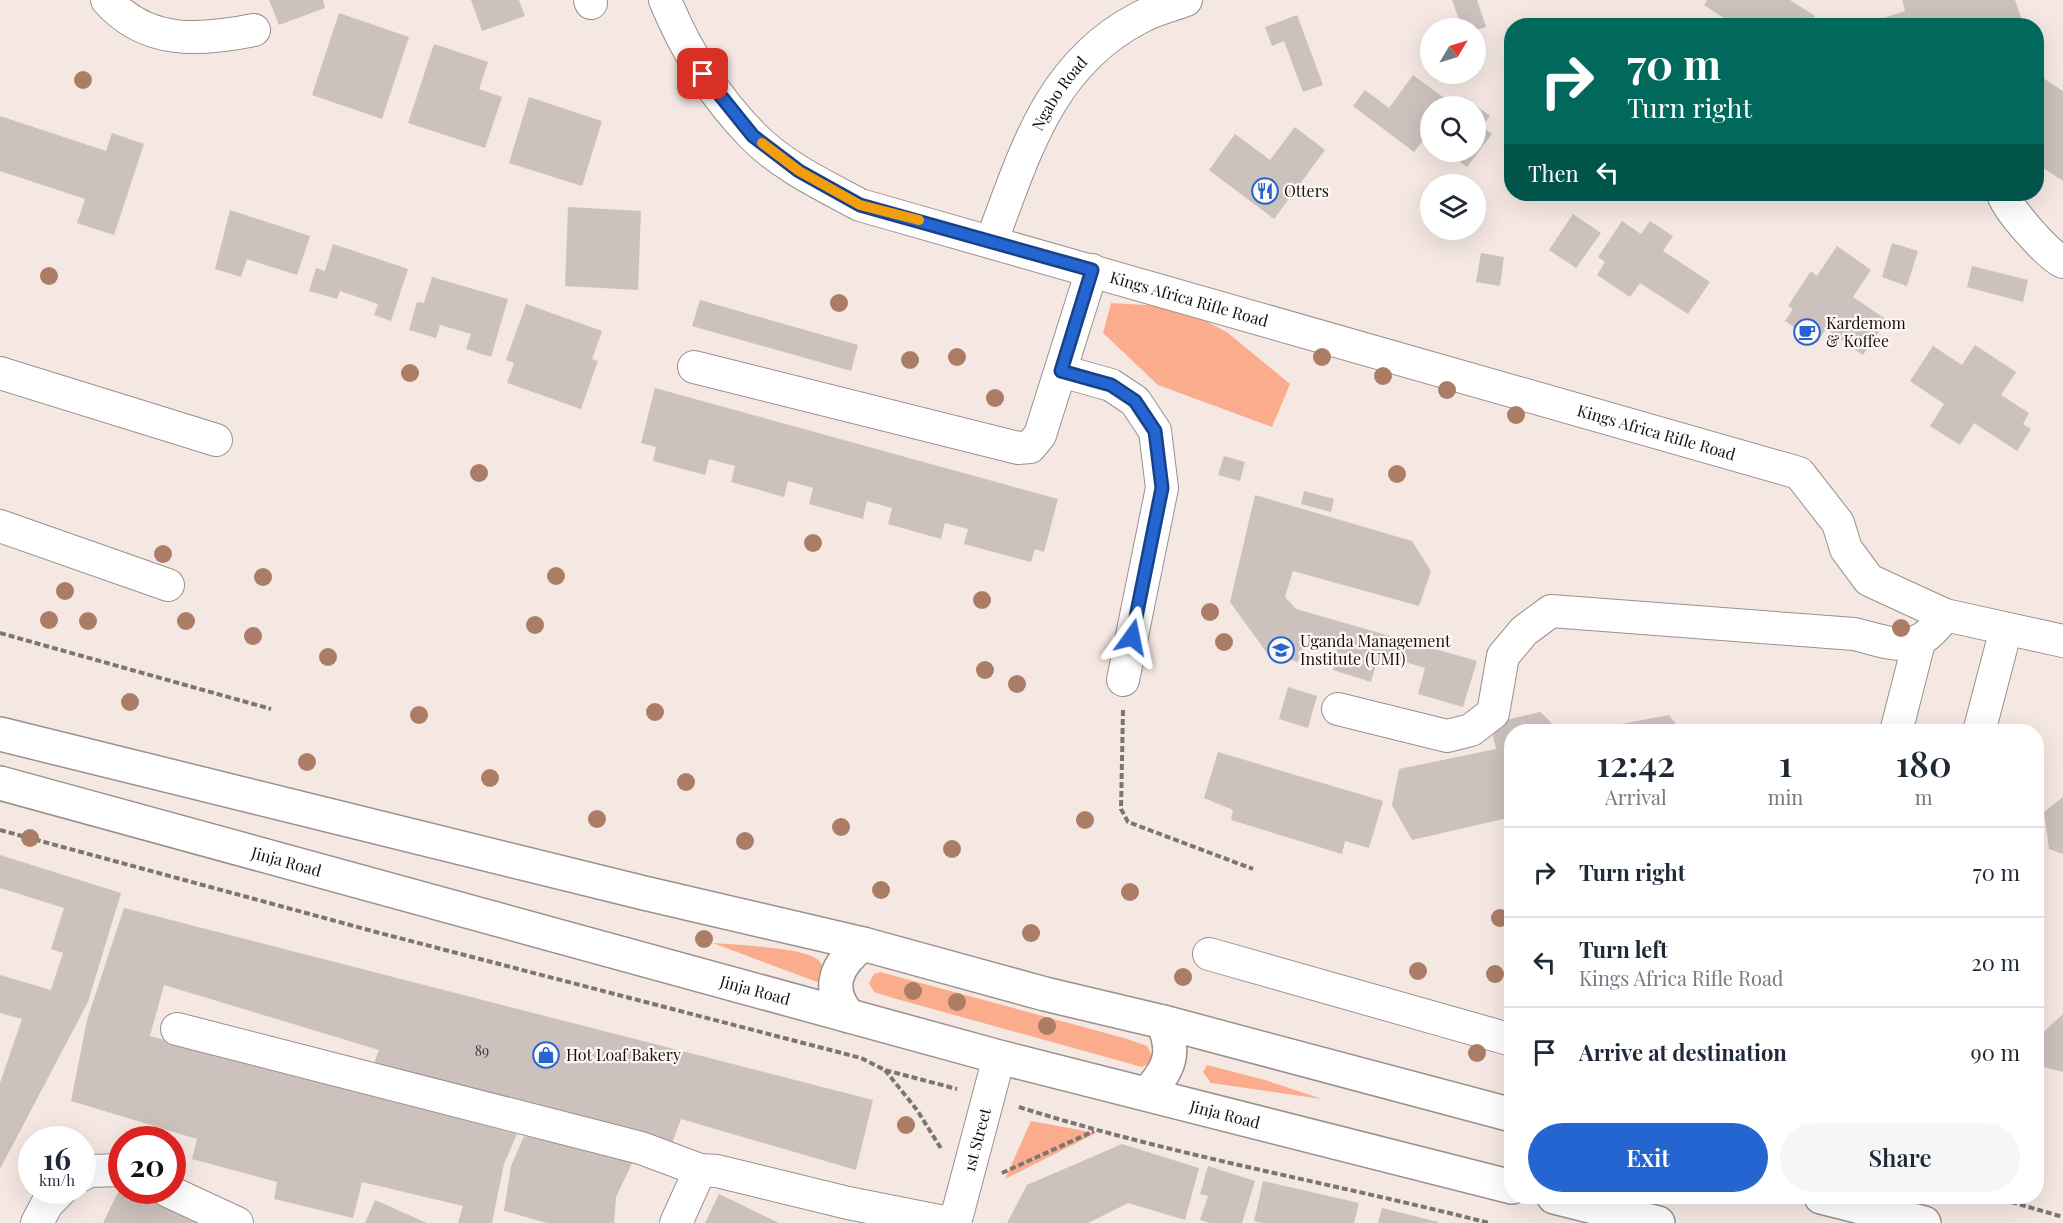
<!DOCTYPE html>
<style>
body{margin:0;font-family:"Playfair Display",serif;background:#f6f6f7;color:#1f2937;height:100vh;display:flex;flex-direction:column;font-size:22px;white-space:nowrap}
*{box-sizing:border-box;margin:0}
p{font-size:20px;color:#747a83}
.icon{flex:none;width:33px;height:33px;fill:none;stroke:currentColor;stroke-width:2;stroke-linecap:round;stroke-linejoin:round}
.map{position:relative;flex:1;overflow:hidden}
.details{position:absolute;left:1504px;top:724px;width:540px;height:480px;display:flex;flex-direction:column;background:#fff;border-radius:24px;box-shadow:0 6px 24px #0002}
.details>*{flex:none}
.top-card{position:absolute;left:1504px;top:18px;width:540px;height:183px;border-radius:24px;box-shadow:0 6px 24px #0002;background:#00695c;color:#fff;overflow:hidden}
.needle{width:39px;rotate:52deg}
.controls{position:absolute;left:1420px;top:18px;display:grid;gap:12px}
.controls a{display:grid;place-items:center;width:66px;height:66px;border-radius:50%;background:#fff;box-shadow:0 6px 24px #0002;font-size:30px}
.speed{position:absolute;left:18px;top:1126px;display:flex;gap:12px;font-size:30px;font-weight:700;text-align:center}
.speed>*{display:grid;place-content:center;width:78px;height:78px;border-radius:50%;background:#fff;box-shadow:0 6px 24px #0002;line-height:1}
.speed small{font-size:15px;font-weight:400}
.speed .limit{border:9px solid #d22;background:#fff;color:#111}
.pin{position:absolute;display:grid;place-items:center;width:51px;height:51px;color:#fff;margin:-26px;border-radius:12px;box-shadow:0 3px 9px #0006}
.me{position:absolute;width:66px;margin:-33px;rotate:12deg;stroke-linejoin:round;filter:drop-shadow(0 0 4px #0008)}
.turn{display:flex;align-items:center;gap:21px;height:126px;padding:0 24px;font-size:27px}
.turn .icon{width:78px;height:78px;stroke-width:2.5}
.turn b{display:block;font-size:42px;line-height:51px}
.then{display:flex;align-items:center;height:57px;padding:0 24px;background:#0003;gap:12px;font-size:22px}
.eta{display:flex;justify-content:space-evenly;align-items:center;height:102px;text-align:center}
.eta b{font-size:36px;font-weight:600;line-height:42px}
.action{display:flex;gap:12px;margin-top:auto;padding:12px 24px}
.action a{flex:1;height:69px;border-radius:36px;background:#2565d1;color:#fff;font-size:24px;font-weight:600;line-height:69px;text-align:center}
.action a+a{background:#f6f6f7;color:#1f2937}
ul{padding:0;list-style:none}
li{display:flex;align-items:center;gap:18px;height:90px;padding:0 24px;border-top:2px solid #e0e1e3}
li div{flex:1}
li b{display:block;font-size:22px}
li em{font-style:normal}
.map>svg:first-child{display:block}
</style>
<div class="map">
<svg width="2063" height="1223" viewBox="0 0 2063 1223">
<rect width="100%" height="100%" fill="#f5e8e3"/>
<path fill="#faac8c" d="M 1111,303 L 1180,307 L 1228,333 L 1290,384 L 1272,427 L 1158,385 L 1103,333 Z
M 713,943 C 736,945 800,947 817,959 C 823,963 823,970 823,976 L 817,982 Z
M 880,972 L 1124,1038 L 1147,1046 L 1152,1055 L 1150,1063 L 1142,1067 L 893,998 L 874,992 L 869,983 L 874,974 Z
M 1207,1065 L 1265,1080 L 1322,1099 L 1211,1083 L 1203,1072 Z
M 1031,1121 L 1096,1133 L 1005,1179 Z"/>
<path fill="#ccc1bc" d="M 269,0 L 323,0 L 325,8 L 279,25 Z
M 471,0 L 519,0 L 525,16 L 482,31 Z
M 1452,0 L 1477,0 L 1486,27 L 1476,30 L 1462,28 Z
M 1707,0 L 1790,0 L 1815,16 L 1809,26 L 1736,26 L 1704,5 Z
M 1902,0 L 2015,0 L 2024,26 L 1869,26 L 1868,23 L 1905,11 Z
M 339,13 L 409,37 L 382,119 L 312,95 Z
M 1297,15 L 1323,85 L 1303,92 L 1284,41 L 1272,46 L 1265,27 Z
M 434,44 L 488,62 L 479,89 L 502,97 L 485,148 L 408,123 Z
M 2037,74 L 2063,91 L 2063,181 L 2037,164 Z
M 1413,75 L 1455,106 L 1431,106 L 1431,141 L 1426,137 L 1414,152 L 1353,106 L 1365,90 L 1389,108 Z
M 529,97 L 602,121 L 582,186 L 509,163 Z
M 1464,97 L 1490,116 L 1482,126 L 1492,134 L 1467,167 L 1446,152 L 1476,152 L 1476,106 L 1457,106 Z
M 0,116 L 106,151 L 112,133 L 144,144 L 114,235 L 77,223 L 85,199 L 0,171 Z
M 1295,127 L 1325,150 L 1274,219 L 1209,170 L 1235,134 L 1270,160 Z
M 568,207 L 641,211 L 638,290 L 565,286 Z
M 230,210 L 310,236 L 297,275 L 247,259 L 241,277 L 215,269 Z
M 1573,214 L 1601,233 L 1576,268 L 1549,250 Z
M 1622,221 L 1641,234 L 1650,221 L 1673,236 L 1663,251 L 1710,282 L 1688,314 L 1640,283 L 1630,297 L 1597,275 L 1605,262 L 1598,257 Z
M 1892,243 L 1918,251 L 1907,286 L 1882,277 Z
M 333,244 L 408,269 L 391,321 L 374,315 L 378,304 L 340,291 L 337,299 L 309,291 L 316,268 L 325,271 Z
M 1837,246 L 1871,270 L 1853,297 L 1887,320 L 1863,355 L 1826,329 L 1817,343 L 1785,321 L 1793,309 L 1788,306 L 1811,271 L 1817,276 Z
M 1481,253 L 1504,257 L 1500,286 L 1476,282 Z
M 1972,266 L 2028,280 L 2023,302 L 1967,287 Z
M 432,277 L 508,299 L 491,357 L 466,349 L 471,334 L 440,325 L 436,338 L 409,330 L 417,302 L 424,303 Z
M 700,300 L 858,345 L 851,371 L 692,326 Z
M 526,304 L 602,331 L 592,359 L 598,361 L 581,409 L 507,383 L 514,363 L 506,360 Z
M 1975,345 L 2016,372 L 2001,395 L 2029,413 L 2023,424 L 2031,429 L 2017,451 L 1974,423 L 1960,445 L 1930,426 L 1944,404 L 1910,381 L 1933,346 L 1962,365 Z
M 655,388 L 1058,499 L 1044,552 L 1035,549 L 1031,562 L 964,544 L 968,529 L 945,523 L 941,539 L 888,524 L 892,508 L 867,501 L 863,519 L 809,504 L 813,488 L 788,481 L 784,497 L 731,482 L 735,466 L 709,459 L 705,475 L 653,461 L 656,447 L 641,443 Z
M 1224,456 L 1245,462 L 1240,481 L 1218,475 Z
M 1304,491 L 1334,499 L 1331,512 L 1301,504 Z
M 1255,495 L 1412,541 L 1431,571 L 1419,606 L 1293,571 L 1285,597 L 1296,609 L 1477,661 L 1463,707 L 1418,694 L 1425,668 L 1379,654 L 1371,682 L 1333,670 L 1338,644 L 1307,633 L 1298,662 L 1267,653 L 1230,602 Z
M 1288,687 L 1317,696 L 1308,728 L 1279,719 Z
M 1540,712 L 1550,721 L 1555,732 L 1512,732 L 1512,817 L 1412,840 L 1392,805 L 1399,769 L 1496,749 L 1493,736 L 1497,722 Z
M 1669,715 L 1682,732 L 1583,732 L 1583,731 Z
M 1218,752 L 1383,801 L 1369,848 L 1345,841 L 1342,854 L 1231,820 L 1233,810 L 1204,798 Z
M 2063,797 L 2063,854 L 2049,849 L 2044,812 Z
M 0,855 L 121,893 L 88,1002 L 0,1169 L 0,1083 L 22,1019 L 0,1013 L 0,975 L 51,990 L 63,953 L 51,949 L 64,908 L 0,888 Z
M 124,908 L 873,1100 L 856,1170 L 681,1119 L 671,1146 L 373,1066 L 379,1050 L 164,985 L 150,1036 L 517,1134 L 504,1164 L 492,1223 L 458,1223 L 463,1206 L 362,1182 L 353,1218 L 274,1199 L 277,1182 L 192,1159 L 197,1139 L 71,1101 L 87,1020 Z
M 2063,1014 L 2063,1072 L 2044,1067 L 2037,1046 L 2037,1038 Z
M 524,1136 L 635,1157 L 616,1197 L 614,1223 L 547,1223 L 504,1211 L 511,1166 Z
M 1122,1144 L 1199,1168 L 1185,1220 L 1128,1203 L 1088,1223 L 1007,1223 L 1027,1185 Z
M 1208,1166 L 1255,1181 L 1242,1223 L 1209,1223 L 1200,1220 L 1208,1196 L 1200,1194 Z
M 1263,1181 L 1359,1203 L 1354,1223 L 1263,1223 L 1254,1221 Z
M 122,1184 L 122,1191 L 138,1191 L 206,1223 L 103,1223 Z
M 719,1194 L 779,1223 L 705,1223 Z
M 375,1200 L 427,1223 L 365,1223 Z
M 1382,1208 L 1438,1222 L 1438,1223 L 1378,1223 Z"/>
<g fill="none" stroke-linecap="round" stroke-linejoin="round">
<g stroke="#9b908c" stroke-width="34">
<g id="minor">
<path d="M 107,0 C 147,45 200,41 254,30"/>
<path d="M 590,0 L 591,3"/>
<path id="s1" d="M 665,0 C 685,49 715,97 752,135 C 782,166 823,185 860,205 L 1799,473 L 1838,523 L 1846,549 L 1869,580 L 1945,615 L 2063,641"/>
<path d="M 2003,194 C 2007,209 2048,255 2063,262"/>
<path id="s2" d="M 992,240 C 1025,153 1049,65 1139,18 C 1153,10 1170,6 1186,0"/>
<path d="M 694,367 L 1018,448 L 1030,447 L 1040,435 L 1092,270"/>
<path d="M 1061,371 L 1111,385 L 1135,401 L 1155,431 L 1162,488 L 1123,680"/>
<path d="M 0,373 L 216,440"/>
<path d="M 0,526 L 168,585"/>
<path d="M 1338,709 L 1447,736 L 1471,730 L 1493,713 L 1503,656 L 1524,631 L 1551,611 L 1854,634 C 1897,644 1916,657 1945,615"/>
<path d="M 1896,732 L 1919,642"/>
<path d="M 1979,732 L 2006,629"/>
<path d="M 1209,954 L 1512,1040"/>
<path d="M 177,1029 L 641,1148 L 700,1170"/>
<path d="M 82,1175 L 89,1171 L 122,1170"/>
<path d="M 168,1191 L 237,1223"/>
<path d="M 37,1223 L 47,1204 L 60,1191"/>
<path d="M 676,1223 L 700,1170 L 717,1171 L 848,1203 L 949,1223"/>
<path id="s3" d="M 955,1223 L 999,1057"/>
</g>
</g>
<g stroke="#9b908c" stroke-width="36">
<g id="highway">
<path d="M 0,734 L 644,893 L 863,944 L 1045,994 L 1163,1022 L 1512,1115"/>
<path id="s4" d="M 0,783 L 999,1057 L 1512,1187"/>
<path d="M 849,1016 C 825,989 836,964 863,944"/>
<path d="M 1148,1093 C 1170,1068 1176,1053 1163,1022"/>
<path d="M 1554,1197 L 1658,1223"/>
<path d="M 1821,1197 L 1924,1223"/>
</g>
</g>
<path stroke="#7d7571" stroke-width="4" stroke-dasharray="6 3" stroke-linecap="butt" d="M 0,633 L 271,709
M 1123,710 L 1121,809 L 1128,822 L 1253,869
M 0,830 L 376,932 L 861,1058 L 885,1070 L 957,1089
M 885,1070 L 917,1110 L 942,1150
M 1019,1107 C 1174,1156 1333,1183 1489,1223
M 1002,1173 L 1094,1131
M 1994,1197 L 2063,1217"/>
<use href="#minor" stroke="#fff" stroke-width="32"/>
<use href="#highway" stroke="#fff" stroke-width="33"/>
</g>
<g fill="#ac7d66">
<circle cx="83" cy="80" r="9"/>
<circle cx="49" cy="276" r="9"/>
<circle cx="839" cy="303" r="9"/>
<circle cx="957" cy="357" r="9"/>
<circle cx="1322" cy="357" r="9"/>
<circle cx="910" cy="360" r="9"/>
<circle cx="410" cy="373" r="9"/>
<circle cx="1383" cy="376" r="9"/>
<circle cx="1447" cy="390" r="9"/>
<circle cx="995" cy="398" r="9"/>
<circle cx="1516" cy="415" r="9"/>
<circle cx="479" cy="473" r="9"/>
<circle cx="1397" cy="474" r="9"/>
<circle cx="813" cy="543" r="9"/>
<circle cx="163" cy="554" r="9"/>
<circle cx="556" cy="576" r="9"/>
<circle cx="263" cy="577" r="9"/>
<circle cx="65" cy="591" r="9"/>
<circle cx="982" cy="600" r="9"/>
<circle cx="1210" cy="612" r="9"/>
<circle cx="49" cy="620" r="9"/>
<circle cx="88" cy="621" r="9"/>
<circle cx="186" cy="621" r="9"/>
<circle cx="535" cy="625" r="9"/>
<circle cx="1901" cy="628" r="9"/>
<circle cx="253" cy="636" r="9"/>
<circle cx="1224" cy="642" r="9"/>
<circle cx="328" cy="657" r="9"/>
<circle cx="985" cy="670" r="9"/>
<circle cx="1017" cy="684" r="9"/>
<circle cx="130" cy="702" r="9"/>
<circle cx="655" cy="712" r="9"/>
<circle cx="419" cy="715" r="9"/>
<circle cx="307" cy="762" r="9"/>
<circle cx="490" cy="778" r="9"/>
<circle cx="686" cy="782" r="9"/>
<circle cx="597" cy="819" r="9"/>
<circle cx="1085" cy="820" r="9"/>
<circle cx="841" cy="827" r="9"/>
<circle cx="30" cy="838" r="9"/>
<circle cx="745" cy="841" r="9"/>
<circle cx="952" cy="849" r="9"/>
<circle cx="881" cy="890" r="9"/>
<circle cx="1130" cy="892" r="9"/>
<circle cx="1500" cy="918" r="9"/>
<circle cx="1031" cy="933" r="9"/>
<circle cx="704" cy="939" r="9"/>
<circle cx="1418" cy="971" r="9"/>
<circle cx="1495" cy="974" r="9"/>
<circle cx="1183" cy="977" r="9"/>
<circle cx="913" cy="991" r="9"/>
<circle cx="957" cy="1002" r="9"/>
<circle cx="1047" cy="1026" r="9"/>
<circle cx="1477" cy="1053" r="9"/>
<circle cx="906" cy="1125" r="9"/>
</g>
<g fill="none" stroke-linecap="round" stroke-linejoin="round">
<g stroke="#184288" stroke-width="15">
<path id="route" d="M 703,74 L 753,136 L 799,171 L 860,205 L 1092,270 L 1061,371 L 1111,385 L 1135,401 L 1155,431 L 1162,488 L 1132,637"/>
</g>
<use href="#route" stroke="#2565d1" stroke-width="10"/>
<path stroke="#f59e0b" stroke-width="10" d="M 762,143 L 799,171 L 860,205 L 919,220"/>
</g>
<defs>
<g id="restaurant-ring" transform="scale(1.35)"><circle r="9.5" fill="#fef7f4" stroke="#2565d1" stroke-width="1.5"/><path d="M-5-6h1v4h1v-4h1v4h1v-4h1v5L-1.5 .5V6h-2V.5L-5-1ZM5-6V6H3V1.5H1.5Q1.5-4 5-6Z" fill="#2565d1"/></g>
<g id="cafe-ring" transform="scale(1.35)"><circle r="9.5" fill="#fef7f4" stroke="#2565d1" stroke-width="1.5"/><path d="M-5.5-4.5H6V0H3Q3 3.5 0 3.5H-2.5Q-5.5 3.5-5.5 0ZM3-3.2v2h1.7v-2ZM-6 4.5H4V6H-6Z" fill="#2565d1"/></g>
<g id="university-ring" transform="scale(1.35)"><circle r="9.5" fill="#fef7f4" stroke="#2565d1" stroke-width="1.5"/><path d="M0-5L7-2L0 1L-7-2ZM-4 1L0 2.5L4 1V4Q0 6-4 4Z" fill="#2565d1"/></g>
<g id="shop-ring" transform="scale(1.35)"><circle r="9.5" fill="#fef7f4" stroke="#2565d1" stroke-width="1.5"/><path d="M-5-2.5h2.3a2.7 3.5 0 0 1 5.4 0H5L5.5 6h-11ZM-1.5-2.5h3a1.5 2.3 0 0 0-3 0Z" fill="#2565d1"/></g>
</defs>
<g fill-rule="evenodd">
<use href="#restaurant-ring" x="1265" y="191"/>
<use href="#cafe-ring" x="1807" y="332"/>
<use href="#university-ring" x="1281" y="650"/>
<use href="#shop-ring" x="546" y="1055"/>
</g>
<g text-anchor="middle" stroke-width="4.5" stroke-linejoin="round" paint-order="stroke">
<g font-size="14" fill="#433d3a">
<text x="482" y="1056">89</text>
</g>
<g font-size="16" fill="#15110f" stroke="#fef7f4">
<text dy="6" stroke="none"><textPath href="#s2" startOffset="162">Ngabo Road</textPath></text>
<text dy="6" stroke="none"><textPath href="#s1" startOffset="633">Kings Africa Rifle Road</textPath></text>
<text dy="6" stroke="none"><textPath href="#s1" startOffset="1119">Kings Africa Rifle Road</textPath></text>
<text dy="6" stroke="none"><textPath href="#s4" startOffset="297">Jinja Road</textPath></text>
<text dy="6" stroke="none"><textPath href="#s4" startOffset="783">Jinja Road</textPath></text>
<text dy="6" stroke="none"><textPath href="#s4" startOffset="1269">Jinja Road</textPath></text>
<text dy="6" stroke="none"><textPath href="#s3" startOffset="86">1st Street</textPath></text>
</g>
<g font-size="16" fill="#15110f" stroke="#fef7f4" text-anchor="start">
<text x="1284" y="197">Otters</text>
<text x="1826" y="329">Kardemom<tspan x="1826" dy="18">&amp; Koffee</tspan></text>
<text x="1300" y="647">Uganda Management<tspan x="1300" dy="18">Institute (UMI)</tspan></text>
<text x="566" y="1061">Hot Loaf Bakery</text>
</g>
</g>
</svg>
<div class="controls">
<a><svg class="needle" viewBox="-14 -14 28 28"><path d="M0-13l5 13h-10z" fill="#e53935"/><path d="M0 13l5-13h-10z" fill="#747a83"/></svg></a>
<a><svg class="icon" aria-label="search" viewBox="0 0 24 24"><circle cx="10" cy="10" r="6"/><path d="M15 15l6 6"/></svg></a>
<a><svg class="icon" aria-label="layers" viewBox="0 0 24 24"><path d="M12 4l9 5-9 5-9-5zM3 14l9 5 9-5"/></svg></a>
</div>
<div class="speed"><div>16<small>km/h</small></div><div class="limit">20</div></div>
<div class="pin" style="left:703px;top:74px;background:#d93025"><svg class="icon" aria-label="arrive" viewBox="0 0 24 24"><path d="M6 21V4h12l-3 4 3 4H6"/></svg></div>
<svg class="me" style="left:1132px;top:637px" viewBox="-20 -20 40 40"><path d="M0-17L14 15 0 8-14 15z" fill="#2565d1" stroke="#fff" stroke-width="4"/></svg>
<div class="top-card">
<div class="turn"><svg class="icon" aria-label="right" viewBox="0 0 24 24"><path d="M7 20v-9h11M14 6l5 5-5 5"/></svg><div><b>70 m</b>Turn right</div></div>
<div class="then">Then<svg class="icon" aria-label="left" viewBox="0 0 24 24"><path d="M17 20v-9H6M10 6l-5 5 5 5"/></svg></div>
</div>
<section class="details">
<div class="eta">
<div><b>12:42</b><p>Arrival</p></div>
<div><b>1</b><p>min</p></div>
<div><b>180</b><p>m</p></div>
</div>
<ul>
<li><svg class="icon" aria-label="right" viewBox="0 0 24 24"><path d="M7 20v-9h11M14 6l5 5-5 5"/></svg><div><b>Turn right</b></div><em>70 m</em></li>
<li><svg class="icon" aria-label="left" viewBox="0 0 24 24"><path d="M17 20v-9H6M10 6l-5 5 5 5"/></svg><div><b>Turn left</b><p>Kings Africa Rifle Road</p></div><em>20 m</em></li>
<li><svg class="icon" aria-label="arrive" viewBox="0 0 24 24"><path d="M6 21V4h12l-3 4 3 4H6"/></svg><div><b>Arrive at destination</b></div><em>90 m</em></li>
</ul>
<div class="action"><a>Exit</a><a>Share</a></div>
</section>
</div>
